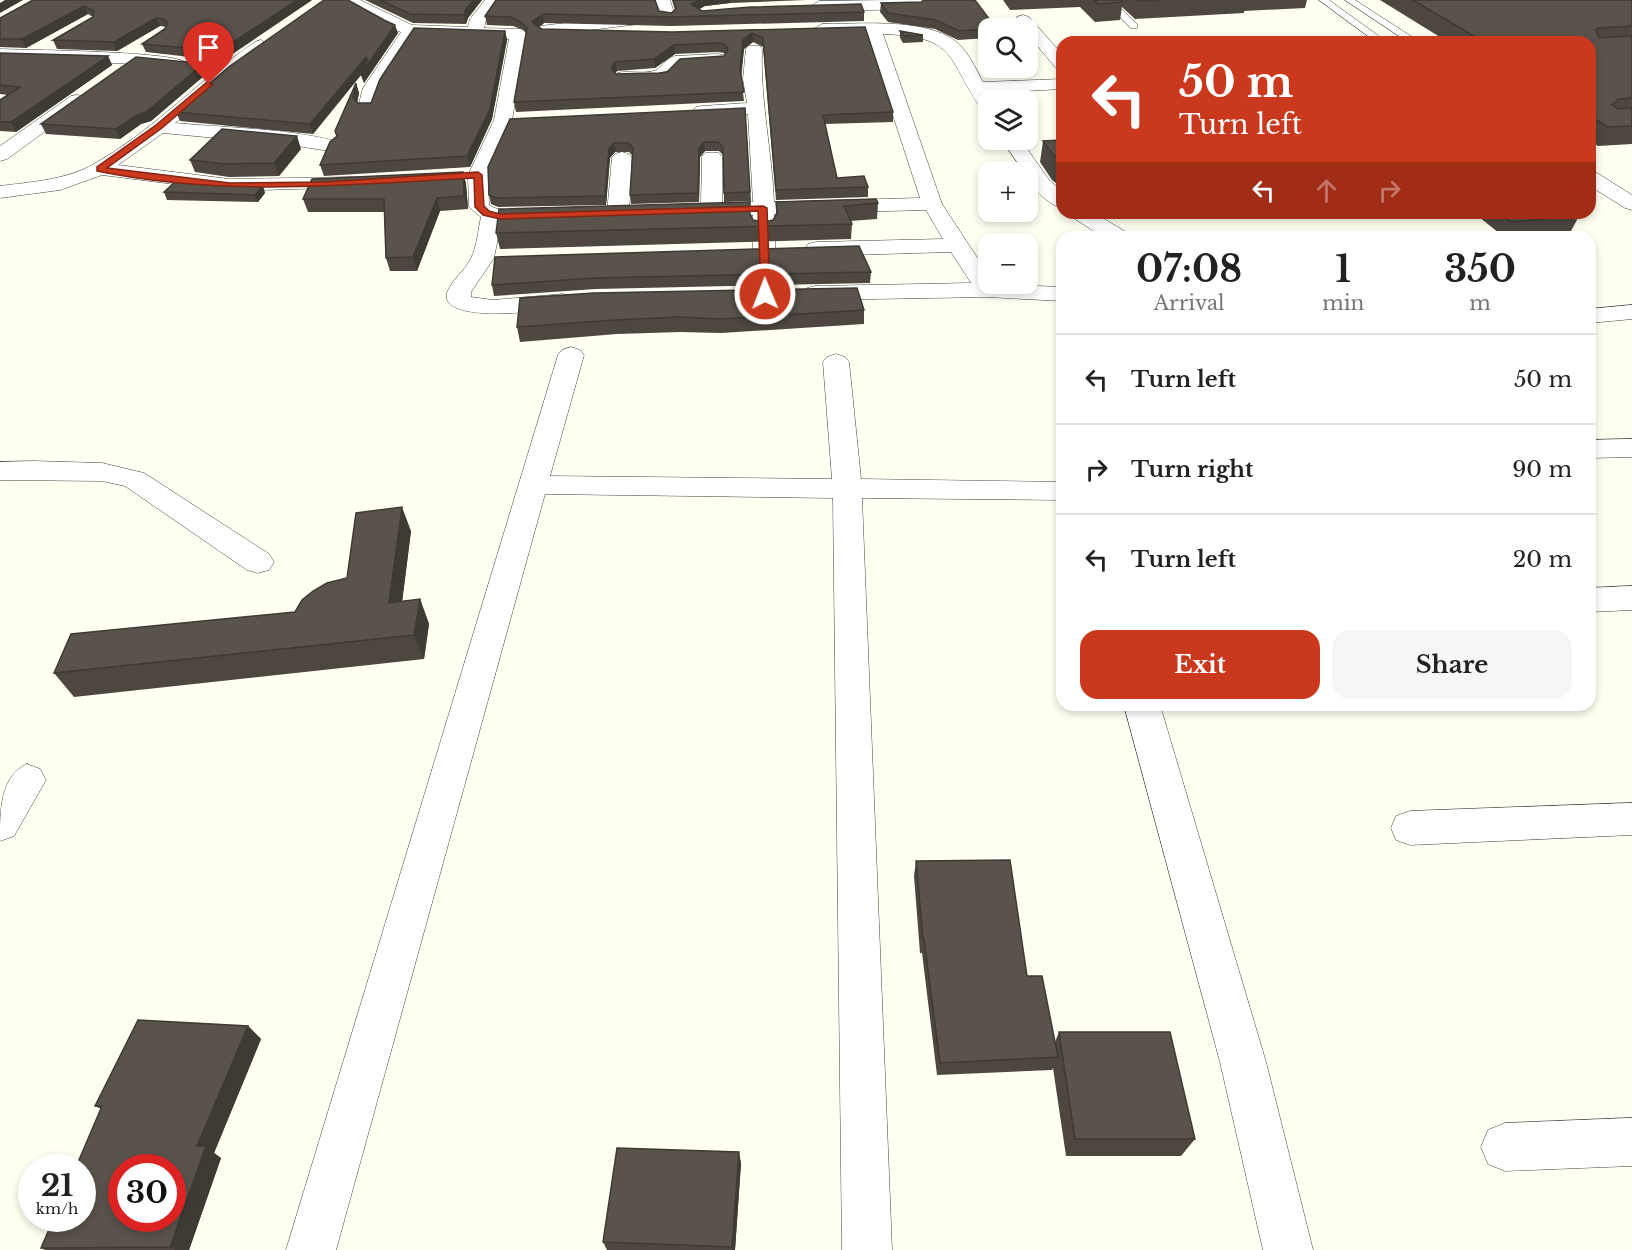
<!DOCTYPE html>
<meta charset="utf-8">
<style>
body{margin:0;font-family:"Libre Baskerville",serif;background:#f6f6f6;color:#222;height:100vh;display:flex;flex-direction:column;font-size:22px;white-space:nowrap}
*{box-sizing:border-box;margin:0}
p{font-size:20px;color:#767676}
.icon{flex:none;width:33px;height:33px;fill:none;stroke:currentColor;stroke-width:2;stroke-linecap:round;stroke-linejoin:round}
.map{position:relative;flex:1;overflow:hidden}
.sheet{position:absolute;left:1056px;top:231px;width:540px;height:480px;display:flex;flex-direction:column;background:#fff;border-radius:18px;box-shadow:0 3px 9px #0003}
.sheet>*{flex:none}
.hud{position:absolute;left:1056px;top:36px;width:540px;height:183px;border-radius:18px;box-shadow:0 3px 9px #0003;background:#ca391d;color:#fff;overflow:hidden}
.fabs{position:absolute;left:978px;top:18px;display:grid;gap:12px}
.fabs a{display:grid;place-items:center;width:60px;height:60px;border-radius:12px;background:#fff;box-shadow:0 3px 9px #0003;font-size:30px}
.speed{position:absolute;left:18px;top:1154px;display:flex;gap:12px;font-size:30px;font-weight:700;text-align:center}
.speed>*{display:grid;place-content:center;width:78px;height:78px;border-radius:50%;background:#fff;box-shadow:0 3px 9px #0003;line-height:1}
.speed small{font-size:15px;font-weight:400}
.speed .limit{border:9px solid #d22;background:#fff;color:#111}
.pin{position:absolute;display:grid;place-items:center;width:51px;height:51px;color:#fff;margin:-62px -26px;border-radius:50% 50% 50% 0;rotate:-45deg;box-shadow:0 0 6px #0007}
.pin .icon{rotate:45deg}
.me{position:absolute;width:66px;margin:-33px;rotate:359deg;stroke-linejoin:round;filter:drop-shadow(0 0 4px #0008)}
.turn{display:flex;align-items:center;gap:21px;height:126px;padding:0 24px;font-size:27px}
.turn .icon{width:78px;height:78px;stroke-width:2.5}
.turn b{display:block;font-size:42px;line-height:51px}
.lanes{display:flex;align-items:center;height:57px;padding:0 24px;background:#0003;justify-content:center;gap:30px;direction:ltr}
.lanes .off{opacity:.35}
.eta{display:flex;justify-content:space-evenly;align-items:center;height:102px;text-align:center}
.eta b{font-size:36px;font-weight:700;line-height:42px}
.button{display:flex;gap:12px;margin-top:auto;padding:12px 24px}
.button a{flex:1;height:69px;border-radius:18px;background:#ca391d;color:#fff;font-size:24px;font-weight:700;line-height:69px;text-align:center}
.button a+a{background:#f6f6f6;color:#222}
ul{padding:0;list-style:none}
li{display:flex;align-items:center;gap:18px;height:90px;padding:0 24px;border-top:2px solid #e0e0e0}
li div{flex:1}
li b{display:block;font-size:22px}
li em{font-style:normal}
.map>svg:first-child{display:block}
</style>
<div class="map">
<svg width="1632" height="1250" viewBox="0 0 1632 1250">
<rect width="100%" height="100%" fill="#fffff2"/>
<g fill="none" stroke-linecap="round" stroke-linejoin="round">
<g stroke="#424242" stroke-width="1">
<path id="service" d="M 1103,0 L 1112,0 L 1137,24 L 1137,28 L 1131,28 Z
M 1319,0 L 1329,0 L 1387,42 L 1376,42 Z
M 1345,0 L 1355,0 L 1420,42 L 1408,42 Z"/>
</g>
<g stroke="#424242" stroke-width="1">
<path id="minor" d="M 341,0 L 360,0 L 412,25 L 468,27 L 470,19 L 485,0 L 501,0 L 486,20 L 484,28 L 516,29 L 639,14 L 644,16 L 647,19 L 639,24 L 526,38 L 512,120 L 488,175 L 489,205 C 508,217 530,206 549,211 L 553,215 L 549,219 L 501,223 L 494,258 L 471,292 L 471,297 L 493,300 L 563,294 L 571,296 L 575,301 L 571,306 C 555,310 439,326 447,293 C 451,280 466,270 471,258 C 477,247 478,230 481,217 L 469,207 L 468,175 L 494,120 L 509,39 L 415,35 L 381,88 L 373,111 L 361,111 L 358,107 L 363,88 L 401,32 L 387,27 Z
M 654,0 L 670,0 L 675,16 L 672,19 L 662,19 Z
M 893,0 L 922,0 L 928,4 L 920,9 L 819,11 L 811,6 L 819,1 Z
M 1023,15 L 1029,17 L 1062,54 L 1062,69 L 1056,68 L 1028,35 L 1028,28 L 1022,28 L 1015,20 L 1017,17 Z
M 835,24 C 869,23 926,20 954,40 C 967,49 976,69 983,82 L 1062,79 L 1062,89 L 989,93 L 994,100 L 988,100 L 988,111 L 982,110 C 946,58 959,37 883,34 L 942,204 L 988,274 L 988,284 L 1062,287 L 1062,301 L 987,297 L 815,300 L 807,298 L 803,293 L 807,288 L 815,286 L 971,283 L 951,252 L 816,256 L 808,254 L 805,249 L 808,244 L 816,242 L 943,239 L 926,210 L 774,214 L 777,294 L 773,299 L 765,301 L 757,299 L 753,294 L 753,215 L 705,216 L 698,214 L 694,210 L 701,205 L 702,157 L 705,153 L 719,153 L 722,157 L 722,203 L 753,202 L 748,114 L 702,116 L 696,115 L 693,111 L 696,107 L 702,106 L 747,103 L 743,79 L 746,49 L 748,46 L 760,46 L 762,49 C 760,100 772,151 774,202 L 920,198 L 866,33 L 822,34 L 814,29 L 822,24 Z
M 261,40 L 269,45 L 267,48 L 232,73 L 175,123 C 228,128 284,128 336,141 L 339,145 L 336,149 L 329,151 L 291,145 L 163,133 L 118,165 L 229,179 L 354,177 L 361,179 L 364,183 L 361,187 L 229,191 L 102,175 L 60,190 L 0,198 L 0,186 C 31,182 66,180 94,164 C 153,131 200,79 255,42 Z
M 0,49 C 25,50 177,51 186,63 L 178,68 L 136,64 L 0,59 Z
M 718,54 L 724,55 L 726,59 L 724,63 L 680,66 L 666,79 L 660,80 L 617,81 L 614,77 L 617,73 C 628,70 645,75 656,70 C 663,66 666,58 675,56 Z
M 77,95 L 83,96 L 86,100 L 83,104 L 7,159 L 0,161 L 0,146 L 71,96 Z
M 1002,140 L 1021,140 L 1049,180 L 1062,191 L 1062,208 C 1049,205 1028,187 1028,172 L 1024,172 Z
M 622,152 L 629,154 L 632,158 L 629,213 L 625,217 L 618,219 L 611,217 L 607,213 L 612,158 L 615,154 Z
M 1590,171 L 1597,173 L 1632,195 L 1632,210 L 1625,208 L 1590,186 Z
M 1068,213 L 1094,213 L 1126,232 L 1129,237 L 1103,237 L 1072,217 Z
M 1632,305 L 1632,319 L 1590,323 L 1590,309 Z
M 571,347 L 580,350 L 584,355 L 550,476 L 832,479 L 823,362 L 827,357 L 836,354 L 845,357 L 849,362 L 861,479 L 1062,482 L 1062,500 L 862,498 L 892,1250 L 842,1250 L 833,498 L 545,494 L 336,1250 L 286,1250 L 558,355 L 562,350 Z
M 1632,439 L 1632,457 L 1590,458 L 1590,440 Z
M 33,461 L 102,463 L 144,473 L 269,554 L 274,562 L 269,570 L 258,573 L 247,570 L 125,486 L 102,481 L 0,480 L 0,462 Z
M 1632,586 L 1632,610 L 1590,612 L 1590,588 Z
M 1124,705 L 1160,705 L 1266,1062 L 1313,1250 L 1263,1250 L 1220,1062 Z
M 27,764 L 40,769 L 46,780 L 14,836 L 0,841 C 0,811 0,776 27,764 Z
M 1632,803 L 1632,835 L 1410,845 L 1396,840 L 1391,828 L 1396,816 L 1410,811 Z
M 1632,1118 L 1632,1166 L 1505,1171 L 1488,1164 L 1481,1147 L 1488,1130 L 1505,1123 Z"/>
</g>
<use href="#service" fill="#fff" fill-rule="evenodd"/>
<use href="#minor" fill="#fff" fill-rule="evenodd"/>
</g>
<path fill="#4d4740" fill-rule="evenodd" d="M 33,0 L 312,0 L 219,63 L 151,121 L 141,124 L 120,139 L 46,134 L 41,124 L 186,62 L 193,58 L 190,57 L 146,52 L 142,44 L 166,27 L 160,26 L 117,51 L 57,49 L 53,40 L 93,17 L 88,14 L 26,48 L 0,47 L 0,18 Z
M 365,0 L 482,0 L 468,18 L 466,24 L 413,23 Z
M 672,0 L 806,0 L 730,3 L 705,6 L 699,9 L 702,11 L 864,12 L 864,21 L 672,26 L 544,23 L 539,27 L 542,29 L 672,32 L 865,27 L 893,112 L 893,122 L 825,124 L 837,178 L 868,187 L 868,197 L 776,200 L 763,47 L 753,42 L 744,49 L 741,75 L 744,101 L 516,112 L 514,102 L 526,33 L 523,30 L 513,26 L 487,25 L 485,16 L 659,11 L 671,13 L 675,10 ZM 718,52 L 724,53 L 725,54 L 724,56 L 659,73 L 616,74 L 615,73 L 617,71 L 655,68 L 675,54 Z
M 1003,0 L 1307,0 L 1305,8 L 1244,11 L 1244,13 L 1135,19 L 1122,7 L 1120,20 L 1095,22 L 1080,7 L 1010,10 Z
M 1380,0 L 1632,0 L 1632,144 L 1598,146 L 1590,141 L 1590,42 L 1448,42 Z
M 881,3 L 988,28 L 988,38 L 958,40 L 935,29 L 888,22 L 880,12 Z
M 505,31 L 507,40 L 492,119 L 470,167 L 324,176 L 320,165 L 337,136 L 356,83 L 359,93 L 357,103 L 371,103 Z
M 900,31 L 923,35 L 923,42 L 903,43 L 900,38 Z
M 398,33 L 364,83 L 361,75 L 313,134 L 180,121 L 176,112 Z
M 0,53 L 108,56 L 112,65 L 16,132 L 0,131 L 0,100 L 8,95 L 0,94 Z
M 745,108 L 751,201 L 724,202 L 723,155 L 719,151 L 705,151 L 700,157 L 699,202 L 631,204 L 630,195 L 632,155 L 629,152 L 615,152 L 610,158 L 606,205 L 498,207 L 491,204 L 489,195 L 488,167 Z
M 1062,140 L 1062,188 L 1052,180 L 1040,162 L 1043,141 Z
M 301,149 L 279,176 L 229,177 L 195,172 L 190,160 Z
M 463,172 L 466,184 L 468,209 L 440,211 L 417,271 L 390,271 L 386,258 L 384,212 L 308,212 L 303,199 Z
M 164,192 L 265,193 L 258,202 L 167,200 Z
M 776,202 L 878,203 L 877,219 L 850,221 L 852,224 L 851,239 L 500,249 L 496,233 L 751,215 L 753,220 L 764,222 L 773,220 L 776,214 Z
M 1474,213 L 1575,213 L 1579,216 L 1571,231 L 1504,237 Z
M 495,257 L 871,272 L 870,283 L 596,289 L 494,296 L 492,285 Z
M 520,298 L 864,310 L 864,324 L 721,333 L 681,332 L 617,334 L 520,342 L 517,327 Z
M 411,531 L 402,601 L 420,599 L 429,624 L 424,659 L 74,697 L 54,673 L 295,612 L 347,578 Z
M 916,861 L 1027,976 L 1055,1042 L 1059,1032 L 1195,1139 L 1181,1156 L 1066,1156 L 1053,1068 L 1052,1070 L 937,1075 L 922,953 L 920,953 L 914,876 Z
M 248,1026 L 261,1039 L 214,1153 L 221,1158 L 189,1250 L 45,1250 L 41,1248 L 101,1109 L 95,1106 Z
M 741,1163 L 735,1250 L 607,1250 L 603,1242 Z"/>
<path fill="#3e3a34" d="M 5,0 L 23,0 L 0,13 L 0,3 Z
M 297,0 L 312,0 L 219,63 L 151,121 L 141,124 L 120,139 L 116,129 L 215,54 Z
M 474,0 L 482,0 L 468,18 L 466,24 L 464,15 L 466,9 Z
M 700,0 L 730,0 L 730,3 L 705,6 L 692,13 L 691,4 Z
M 84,6 L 88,14 L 26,48 L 22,39 Z
M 543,14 L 544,23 L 534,31 L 532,22 Z
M 156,18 L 160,26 L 117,51 L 114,42 Z
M 395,25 L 398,33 L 364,83 L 361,75 L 313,134 L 310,124 L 366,57 L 368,64 Z
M 505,31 L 507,40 L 492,119 L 470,167 L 467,156 Z
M 752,33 L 753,42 L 744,49 L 741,79 L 740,70 L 743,40 Z
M 674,45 L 675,54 L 655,68 L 654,59 Z
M 108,56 L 112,65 L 16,132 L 11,122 Z
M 615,62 L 617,71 L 612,77 L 611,68 Z
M 356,83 L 359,93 L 356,108 L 353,98 Z
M 297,136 L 301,149 L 279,176 L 274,163 Z
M 704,142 L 705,151 L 700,157 L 699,202 L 698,193 L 699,148 Z
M 614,143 L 615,152 L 610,158 L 606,205 L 605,196 L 609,149 Z
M 463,172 L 466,184 L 468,209 L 464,196 Z
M 263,185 L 265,193 L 258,202 L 255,195 Z
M 437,198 L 440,211 L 417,271 L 413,257 Z
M 402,507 L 411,531 L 399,627 L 389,603 Z
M 420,599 L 429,624 L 424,659 L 414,635 Z
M 248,1026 L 261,1039 L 214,1153 L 221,1158 L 189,1250 L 176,1250 L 170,1247 L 197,1146 Z
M 739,1152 L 741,1163 L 735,1250 L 733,1250 L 732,1247 Z"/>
<path fill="#59534b" stroke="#3e3a34" stroke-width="1.5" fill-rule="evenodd" d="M 33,0 L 297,0 L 215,54 L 146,112 L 137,115 L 116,129 L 41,124 L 136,57 L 186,62 L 196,57 L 196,53 L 187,48 L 142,44 L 165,29 L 167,23 L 164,19 L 156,18 L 114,42 L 53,40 L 93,17 L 94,11 L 84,6 L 22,39 L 0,39 L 0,18 Z
M 324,0 L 348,0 L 384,20 L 395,25 L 361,74 L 368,59 L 366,57 L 310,124 L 176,112 L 230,66 Z
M 380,0 L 474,0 L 466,9 L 464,15 L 410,14 Z
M 496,0 L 655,0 L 659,11 L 671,13 L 676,9 L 673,0 L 700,0 L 691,4 L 702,11 L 751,7 L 861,4 L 864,12 L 671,17 L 543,14 L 532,22 L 542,29 L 672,32 L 865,27 L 893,112 L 823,115 L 837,178 L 864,176 L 868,187 L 776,190 L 763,38 L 752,33 L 743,40 L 740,70 L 744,92 L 514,102 L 527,28 L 521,22 L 511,17 L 485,16 ZM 718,43 L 724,44 L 728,49 L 724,56 L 680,59 L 667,72 L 659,73 L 616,74 L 611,68 L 615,62 L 654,59 L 674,45 Z
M 924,0 L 975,0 L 996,28 L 959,31 L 936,20 L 888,13 L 881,3 L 921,2 Z
M 1094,0 L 1121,0 L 1123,2 L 1098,4 Z
M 1137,0 L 1158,0 L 1139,1 Z
M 1413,0 L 1632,0 L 1632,26 L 1598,28 L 1596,30 L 1599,38 L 1632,36 L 1632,98 L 1618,99 L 1612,105 L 1618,109 L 1632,108 L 1632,126 L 1608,127 L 1590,116 L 1590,42 L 1484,42 Z
M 414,28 L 505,31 L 490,109 L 467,156 L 320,165 L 330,142 L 337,136 L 335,131 L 356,83 L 353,98 L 358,103 L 371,103 L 380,79 Z
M 900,31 L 923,35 L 904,36 Z
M 0,53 L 108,56 L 11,122 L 0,122 L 0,100 L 20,87 L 0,85 Z
M 745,108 L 750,192 L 724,193 L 723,147 L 718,142 L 704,142 L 699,148 L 698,193 L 630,195 L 633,148 L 628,143 L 614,143 L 609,149 L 605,196 L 496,198 L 489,195 L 488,167 L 510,119 Z
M 222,129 L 297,136 L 274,163 L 224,164 L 190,160 Z
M 1062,140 L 1062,163 L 1056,158 L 1043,141 Z
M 463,172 L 464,196 L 437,198 L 413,257 L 386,258 L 384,199 L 303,199 L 312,179 Z
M 177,180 L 226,186 L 263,185 L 255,195 L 164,192 Z
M 876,199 L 878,203 L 844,206 L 852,224 L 496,233 L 499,209 L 750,202 L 750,214 L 753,220 L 764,222 L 773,220 L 777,213 L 776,202 Z
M 1500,213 L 1575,213 L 1579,216 L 1511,222 Z
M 859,246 L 871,272 L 594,278 L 492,285 L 495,257 Z
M 857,288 L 864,310 L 720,319 L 679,317 L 615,320 L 517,327 L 520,298 L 594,293 Z
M 402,507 L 389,603 L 420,599 L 414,635 L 54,673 L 71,634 L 295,612 L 302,600 L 313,591 L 327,583 L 347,578 L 356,513 Z
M 1010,860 L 1027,976 L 1042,976 L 1058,1057 L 940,1063 L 924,939 L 923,939 L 916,861 Z
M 138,1020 L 248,1026 L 197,1146 L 206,1146 L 170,1247 L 41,1248 L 54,1218 L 82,1218 L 82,1167 L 76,1167 L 102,1106 L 95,1106 ZM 122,1167 L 172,1167 L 172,1218 L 122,1218 Z
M 1059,1032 L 1170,1032 L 1195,1139 L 1075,1139 Z
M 617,1148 L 739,1152 L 732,1247 L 603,1242 Z"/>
<path fill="#ca391d" stroke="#832513" stroke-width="1.5" d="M 207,82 L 213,84 L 162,128 L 107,168 L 230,183 L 326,182 L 478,172 L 482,175 L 484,206 L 489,211 L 500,214 L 763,206 L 767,208 L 770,294 L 765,297 L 761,294 L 758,211 L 500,219 L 483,215 L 475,207 L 474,178 C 348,185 222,197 97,171 L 97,167 L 156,125 Z"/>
</svg>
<div class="fabs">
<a><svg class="icon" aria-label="search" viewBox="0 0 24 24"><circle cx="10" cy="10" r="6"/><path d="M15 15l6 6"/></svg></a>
<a><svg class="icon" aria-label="layers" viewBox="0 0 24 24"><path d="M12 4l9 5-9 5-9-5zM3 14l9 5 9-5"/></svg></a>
<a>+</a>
<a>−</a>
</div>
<div class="speed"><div>21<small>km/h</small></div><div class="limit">30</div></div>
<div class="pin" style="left:209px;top:84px;background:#d93025"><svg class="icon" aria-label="arrive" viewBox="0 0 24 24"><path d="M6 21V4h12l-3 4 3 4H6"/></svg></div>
<svg class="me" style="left:765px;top:294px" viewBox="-20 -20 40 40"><circle r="17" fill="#ca391d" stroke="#fff" stroke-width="3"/><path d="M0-11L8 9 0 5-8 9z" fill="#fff"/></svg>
<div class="hud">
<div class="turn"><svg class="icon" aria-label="left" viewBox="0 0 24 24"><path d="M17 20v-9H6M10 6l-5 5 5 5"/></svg><div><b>50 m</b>Turn left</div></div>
<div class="lanes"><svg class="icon" aria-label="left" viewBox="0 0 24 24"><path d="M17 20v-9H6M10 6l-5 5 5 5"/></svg><svg class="icon off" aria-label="ahead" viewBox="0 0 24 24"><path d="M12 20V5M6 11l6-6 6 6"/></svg><svg class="icon off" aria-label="right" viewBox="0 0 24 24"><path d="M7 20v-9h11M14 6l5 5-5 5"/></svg></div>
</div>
<section class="sheet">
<div class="eta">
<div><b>07:08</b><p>Arrival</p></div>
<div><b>1</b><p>min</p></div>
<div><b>350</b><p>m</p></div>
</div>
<ul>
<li><svg class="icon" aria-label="left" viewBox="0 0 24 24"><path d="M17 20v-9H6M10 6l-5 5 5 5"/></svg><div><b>Turn left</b></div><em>50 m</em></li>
<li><svg class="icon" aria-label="right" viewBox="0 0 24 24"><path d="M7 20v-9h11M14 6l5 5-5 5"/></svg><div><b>Turn right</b></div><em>90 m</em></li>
<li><svg class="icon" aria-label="left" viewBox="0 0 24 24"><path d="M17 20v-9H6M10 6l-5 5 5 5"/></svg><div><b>Turn left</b></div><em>20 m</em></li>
</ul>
<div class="button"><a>Exit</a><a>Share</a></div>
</section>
</div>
